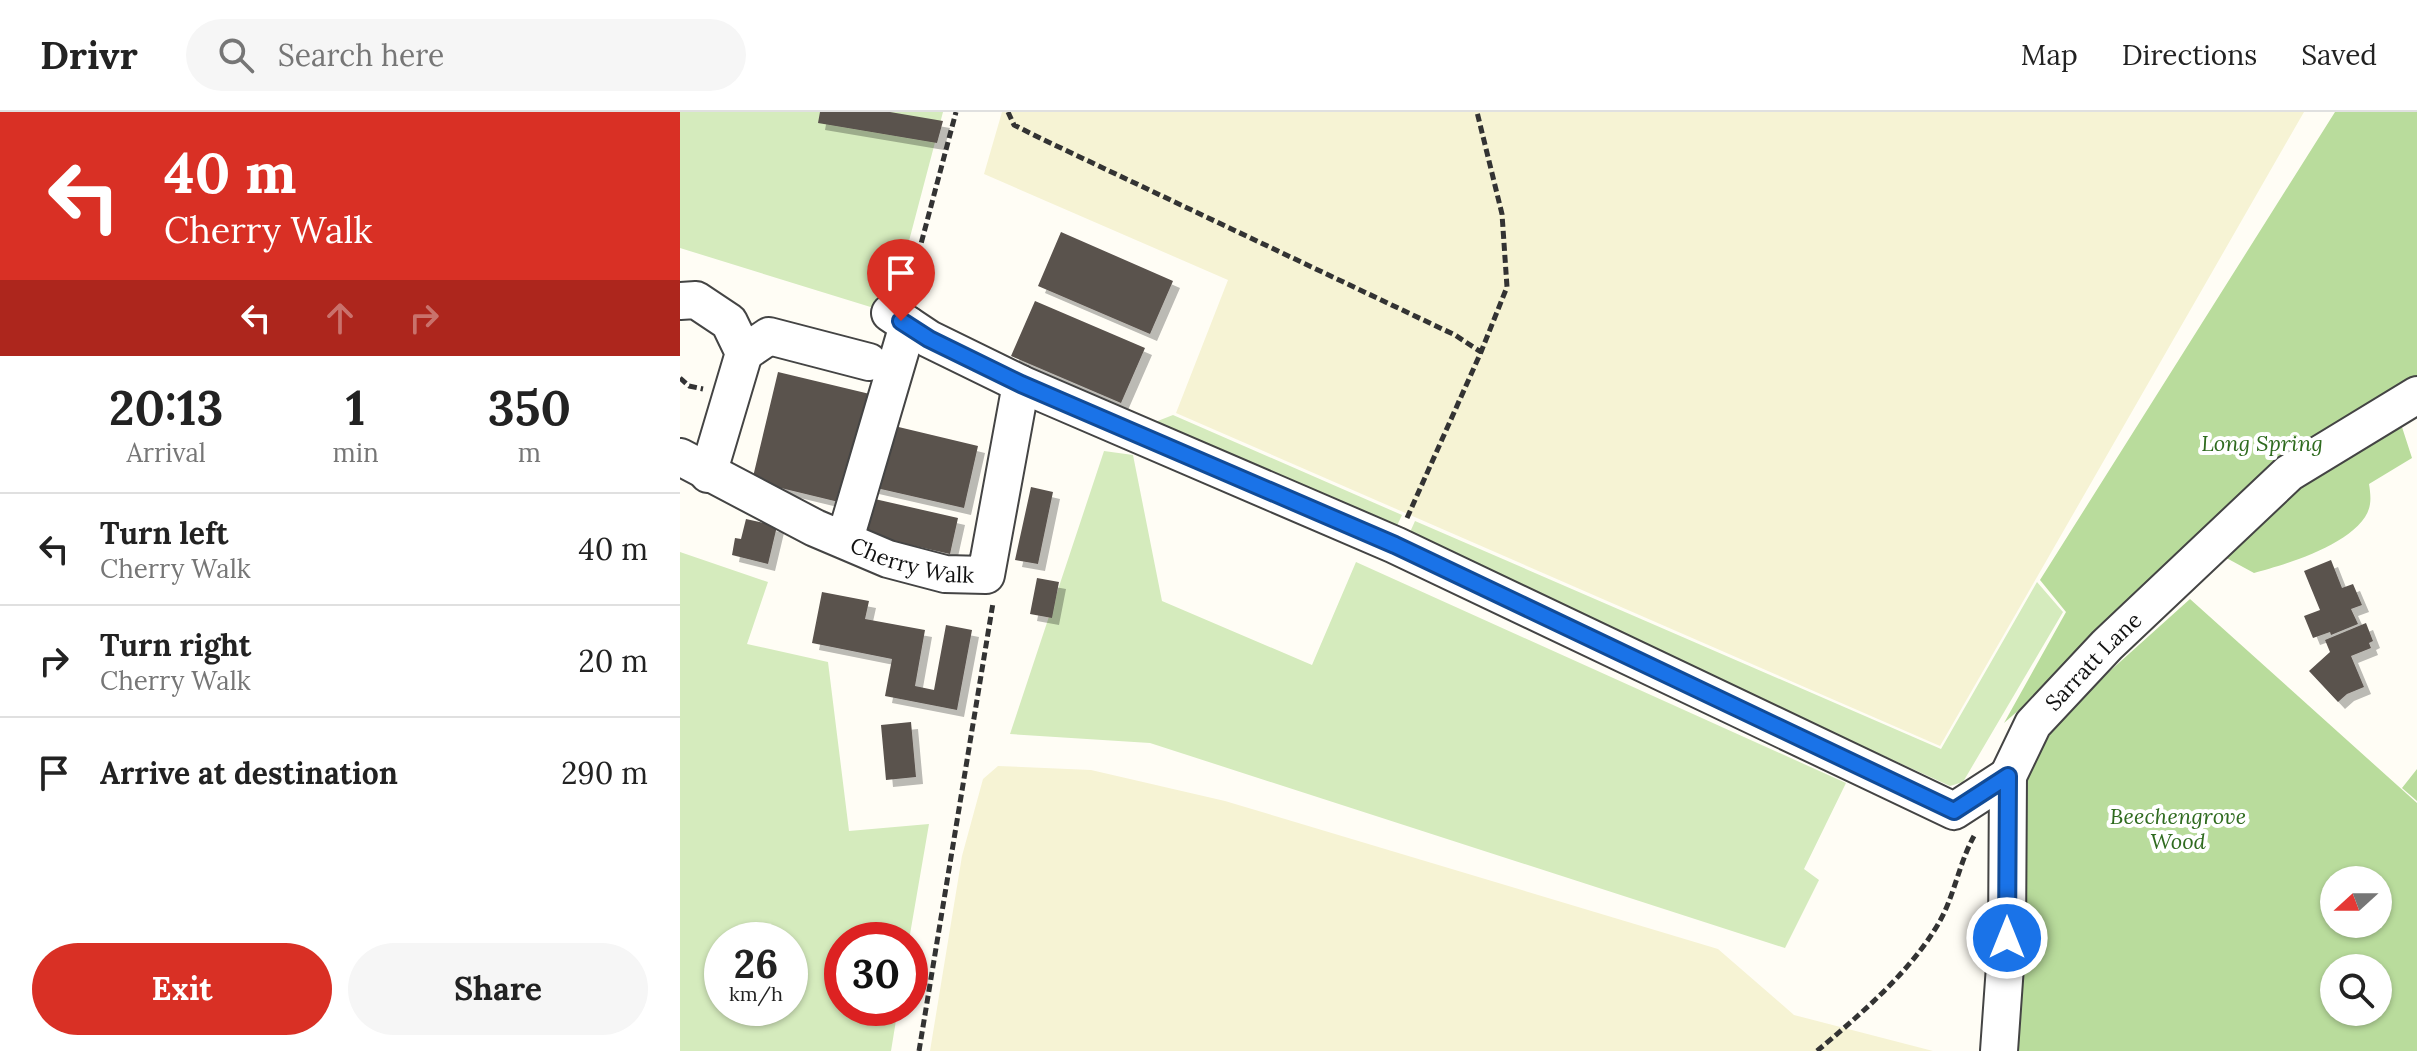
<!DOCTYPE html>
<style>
body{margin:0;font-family:Lora,serif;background:#f6f6f6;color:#222;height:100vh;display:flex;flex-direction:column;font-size:30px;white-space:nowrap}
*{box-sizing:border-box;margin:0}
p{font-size:26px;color:#767676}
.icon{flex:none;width:44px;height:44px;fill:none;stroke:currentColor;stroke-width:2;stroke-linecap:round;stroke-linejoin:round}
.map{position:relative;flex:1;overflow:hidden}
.details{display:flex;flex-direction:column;background:#fff;width:680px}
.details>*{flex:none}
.hud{background:#d93025;color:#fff;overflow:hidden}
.needle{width:52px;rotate:249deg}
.buttons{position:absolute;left:1640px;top:754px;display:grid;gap:16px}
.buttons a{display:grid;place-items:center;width:72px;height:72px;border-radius:50%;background:#fff;box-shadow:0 2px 6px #0004;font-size:40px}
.speed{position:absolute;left:24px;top:810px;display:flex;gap:16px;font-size:40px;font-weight:700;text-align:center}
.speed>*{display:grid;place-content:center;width:104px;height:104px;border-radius:50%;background:#fff;box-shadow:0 2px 6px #0004;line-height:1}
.speed small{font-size:20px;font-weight:400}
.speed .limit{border:12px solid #d22;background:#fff;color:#111}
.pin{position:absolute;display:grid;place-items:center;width:68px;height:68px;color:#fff;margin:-82px -34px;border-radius:50% 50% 50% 0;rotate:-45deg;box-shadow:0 0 8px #0007}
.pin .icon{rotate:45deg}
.me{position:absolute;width:88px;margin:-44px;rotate:0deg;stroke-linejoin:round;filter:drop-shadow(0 0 6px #0008)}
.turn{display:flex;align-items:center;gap:28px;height:168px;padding:0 32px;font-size:36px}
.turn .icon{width:104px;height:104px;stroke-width:2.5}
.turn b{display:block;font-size:56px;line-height:68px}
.lanes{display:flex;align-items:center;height:76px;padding:0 32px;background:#0003;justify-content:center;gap:40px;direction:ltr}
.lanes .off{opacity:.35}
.eta{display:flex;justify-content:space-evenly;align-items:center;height:136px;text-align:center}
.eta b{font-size:48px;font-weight:700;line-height:56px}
.button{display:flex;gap:16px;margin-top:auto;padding:16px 32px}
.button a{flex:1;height:92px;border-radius:48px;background:#d93025;color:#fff;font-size:32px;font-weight:700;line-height:92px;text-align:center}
.button a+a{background:#f6f6f6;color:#222}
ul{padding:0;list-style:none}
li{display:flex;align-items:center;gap:24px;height:112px;padding:0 32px;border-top:2px solid #e0e0e0}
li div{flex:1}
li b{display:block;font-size:30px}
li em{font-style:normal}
header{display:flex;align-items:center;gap:48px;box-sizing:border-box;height:112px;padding:0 40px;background:#fff;border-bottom:2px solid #e0e0e0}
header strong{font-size:38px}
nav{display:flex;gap:44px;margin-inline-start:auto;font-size:28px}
.search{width:560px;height:72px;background:#f6f6f6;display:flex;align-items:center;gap:20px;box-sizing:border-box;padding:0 28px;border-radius:44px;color:#767676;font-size:30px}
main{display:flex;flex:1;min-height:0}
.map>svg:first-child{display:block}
</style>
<header>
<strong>Drivr</strong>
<div class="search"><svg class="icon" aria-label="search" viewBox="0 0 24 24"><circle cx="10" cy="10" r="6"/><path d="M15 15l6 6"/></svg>Search here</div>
<nav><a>Map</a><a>Directions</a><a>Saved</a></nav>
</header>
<main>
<section class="details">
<div class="hud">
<div class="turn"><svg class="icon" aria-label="left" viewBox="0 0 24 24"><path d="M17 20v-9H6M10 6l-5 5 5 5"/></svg><div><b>40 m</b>Cherry Walk</div></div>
<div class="lanes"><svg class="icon" aria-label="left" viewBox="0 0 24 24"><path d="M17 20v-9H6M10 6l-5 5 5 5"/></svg><svg class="icon off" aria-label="ahead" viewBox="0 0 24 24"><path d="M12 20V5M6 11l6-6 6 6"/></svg><svg class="icon off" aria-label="right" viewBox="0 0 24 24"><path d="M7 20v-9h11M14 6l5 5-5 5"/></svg></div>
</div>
<div class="eta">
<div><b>20:13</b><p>Arrival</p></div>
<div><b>1</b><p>min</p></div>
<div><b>350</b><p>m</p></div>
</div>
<ul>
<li><svg class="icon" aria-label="left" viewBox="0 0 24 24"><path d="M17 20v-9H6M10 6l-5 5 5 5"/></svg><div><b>Turn left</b><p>Cherry Walk</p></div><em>40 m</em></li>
<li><svg class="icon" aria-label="right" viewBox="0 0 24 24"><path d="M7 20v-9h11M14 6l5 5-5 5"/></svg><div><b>Turn right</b><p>Cherry Walk</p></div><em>20 m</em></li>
<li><svg class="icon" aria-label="arrive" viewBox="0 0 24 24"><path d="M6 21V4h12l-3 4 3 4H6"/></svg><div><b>Arrive at destination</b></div><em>290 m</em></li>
</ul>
<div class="button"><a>Exit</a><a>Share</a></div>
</section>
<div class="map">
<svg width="1737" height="939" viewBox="0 0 1737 939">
<defs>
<filter id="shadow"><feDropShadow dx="7" dy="7" stdDeviation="0" flood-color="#0004"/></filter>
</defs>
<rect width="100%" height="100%" fill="#fffdf5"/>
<path fill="#f6f3d4" d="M 322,0 L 1624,0 L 1260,634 L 496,301 L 548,168 L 304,62 Z
M 318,654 L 411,658 L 545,689 L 1038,837 L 1114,903 L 1253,939 L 250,939 L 282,744 L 303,667 Z"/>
<path fill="#d5ebbd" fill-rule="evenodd" d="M 0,0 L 263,0 L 210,201 L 0,136 Z
M 493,303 L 722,403 L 714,420 L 470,312 Z
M 424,339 L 453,343 L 482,489 L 632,553 L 676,450 L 1166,671 L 1124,757 L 1139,768 L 1105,836 L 470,631 L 330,622 Z
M 735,409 L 1261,637 L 1357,470 L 1383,500 L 1283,670 L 1270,674 L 727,427 Z
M 0,440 L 88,470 L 67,532 L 148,550 L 169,719 L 249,712 L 229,828 L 162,828 L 162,896 L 218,896 L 211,939 L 0,939 ZM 42,828 L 110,828 L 110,896 L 42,896 Z"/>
<path fill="#b9dc9c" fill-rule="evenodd" d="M 1655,0 L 1737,0 L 1737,263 L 1710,278 L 1732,346 L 1689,372 C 1690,378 1691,386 1690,392 C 1685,429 1605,453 1574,461 L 1517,430 L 1371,570 L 1324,611 L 1386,500 L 1360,468 Z
M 1510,487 L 1737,691 L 1737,939 L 1309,939 L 1338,667 L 1361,621 ZM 1654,768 L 1698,768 L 1698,812 L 1654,812 ZM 1654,856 L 1698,856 L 1698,900 L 1654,900 Z
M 1737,657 L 1737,689 L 1722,676 Z"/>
<path fill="#5a524d" filter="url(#shadow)" d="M 140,0 L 210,0 L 263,9 L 257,31 L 138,11 Z
M 381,120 L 493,169 L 470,222 L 358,174 Z
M 355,189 L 465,236 L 441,291 L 331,244 Z
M 98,260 L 194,283 L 167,392 L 72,369 Z
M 206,312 L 298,334 L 284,396 L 192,375 Z
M 351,375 L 373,380 L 358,452 L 335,448 Z
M 186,385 L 278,406 L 270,442 L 178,421 Z
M 66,407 L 97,414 L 88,452 L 52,443 L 55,426 L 61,427 Z
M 1651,448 L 1662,476 L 1673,472 L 1682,493 L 1671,497 L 1678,512 L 1651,523 L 1650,520 L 1633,526 L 1624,504 L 1640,498 L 1624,459 Z
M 357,466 L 379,470 L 372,506 L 350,502 Z
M 142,480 L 189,489 L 185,507 L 245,518 L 235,574 L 254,578 L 266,513 L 292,518 L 277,598 L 205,584 L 212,547 L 132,531 Z
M 1686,511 L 1693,529 L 1689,531 L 1691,536 L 1671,544 L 1684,575 L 1667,582 L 1658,590 L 1629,559 L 1650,540 L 1645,528 Z
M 231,610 L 236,665 L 206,668 L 201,613 Z"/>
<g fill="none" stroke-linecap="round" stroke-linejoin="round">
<g stroke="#444" stroke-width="40">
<g id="minor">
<path d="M 0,189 L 16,188 L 49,210 L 64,241 L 28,362"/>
<path d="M 210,201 L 249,227 L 341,272 L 715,433 L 1274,699 L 1328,664"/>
<path d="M 64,241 L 89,224 L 189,250"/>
<path id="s1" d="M 0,345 L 135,416 L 208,447 L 265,462 L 306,463 L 341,272"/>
<path d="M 165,427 L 228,213"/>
<path id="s2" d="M 1319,939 L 1327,826 L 1328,664 L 1353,612 L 1427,533 L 1609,361 L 1737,283"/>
</g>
</g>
<path stroke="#333" stroke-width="5" stroke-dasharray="8 4" stroke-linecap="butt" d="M 328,0 L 334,13 L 362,27 L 775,223 L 801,240
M 229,177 L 276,0
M 0,266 L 9,274 L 23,277
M 727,406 L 801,240 L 827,175 L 822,102 L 797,0
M 239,939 L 313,491
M 1137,939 C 1181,902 1240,852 1265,799 C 1276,774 1281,748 1294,724"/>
<use href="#minor" stroke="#fff" stroke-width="36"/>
</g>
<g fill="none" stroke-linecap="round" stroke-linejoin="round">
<g stroke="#114b97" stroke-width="20">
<path id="route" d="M 221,209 L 249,227 L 341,272 L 715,433 L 1274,699 L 1328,664 L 1327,826"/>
</g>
<use href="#route" stroke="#1a73e8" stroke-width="14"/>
</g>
<g text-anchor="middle" stroke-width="8" stroke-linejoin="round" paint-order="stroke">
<g font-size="22" font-style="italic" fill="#2f6b1f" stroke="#fff">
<text x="1582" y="339">Long Spring</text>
<text x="1498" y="712">Beechengrove<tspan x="1498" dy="25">Wood</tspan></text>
</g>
<g font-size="22" fill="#111" stroke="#fff">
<text dy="8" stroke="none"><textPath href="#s1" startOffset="256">Cherry Walk</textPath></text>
<text dy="8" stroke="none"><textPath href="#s2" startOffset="420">Sarratt Lane</textPath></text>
</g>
</g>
</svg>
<div class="buttons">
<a><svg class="needle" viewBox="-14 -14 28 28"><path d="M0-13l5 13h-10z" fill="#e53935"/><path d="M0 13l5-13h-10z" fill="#767676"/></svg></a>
<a><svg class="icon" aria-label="search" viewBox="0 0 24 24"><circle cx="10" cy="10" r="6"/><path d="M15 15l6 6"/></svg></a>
</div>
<div class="speed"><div>26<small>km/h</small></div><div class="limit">30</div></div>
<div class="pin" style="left:221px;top:209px;background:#d93025"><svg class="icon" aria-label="arrive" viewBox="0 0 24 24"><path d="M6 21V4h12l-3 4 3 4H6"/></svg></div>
<svg class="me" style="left:1327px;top:826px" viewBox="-20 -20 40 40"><circle r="17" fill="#1a73e8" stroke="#fff" stroke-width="3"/><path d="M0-11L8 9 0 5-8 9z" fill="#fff"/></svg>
</div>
</main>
